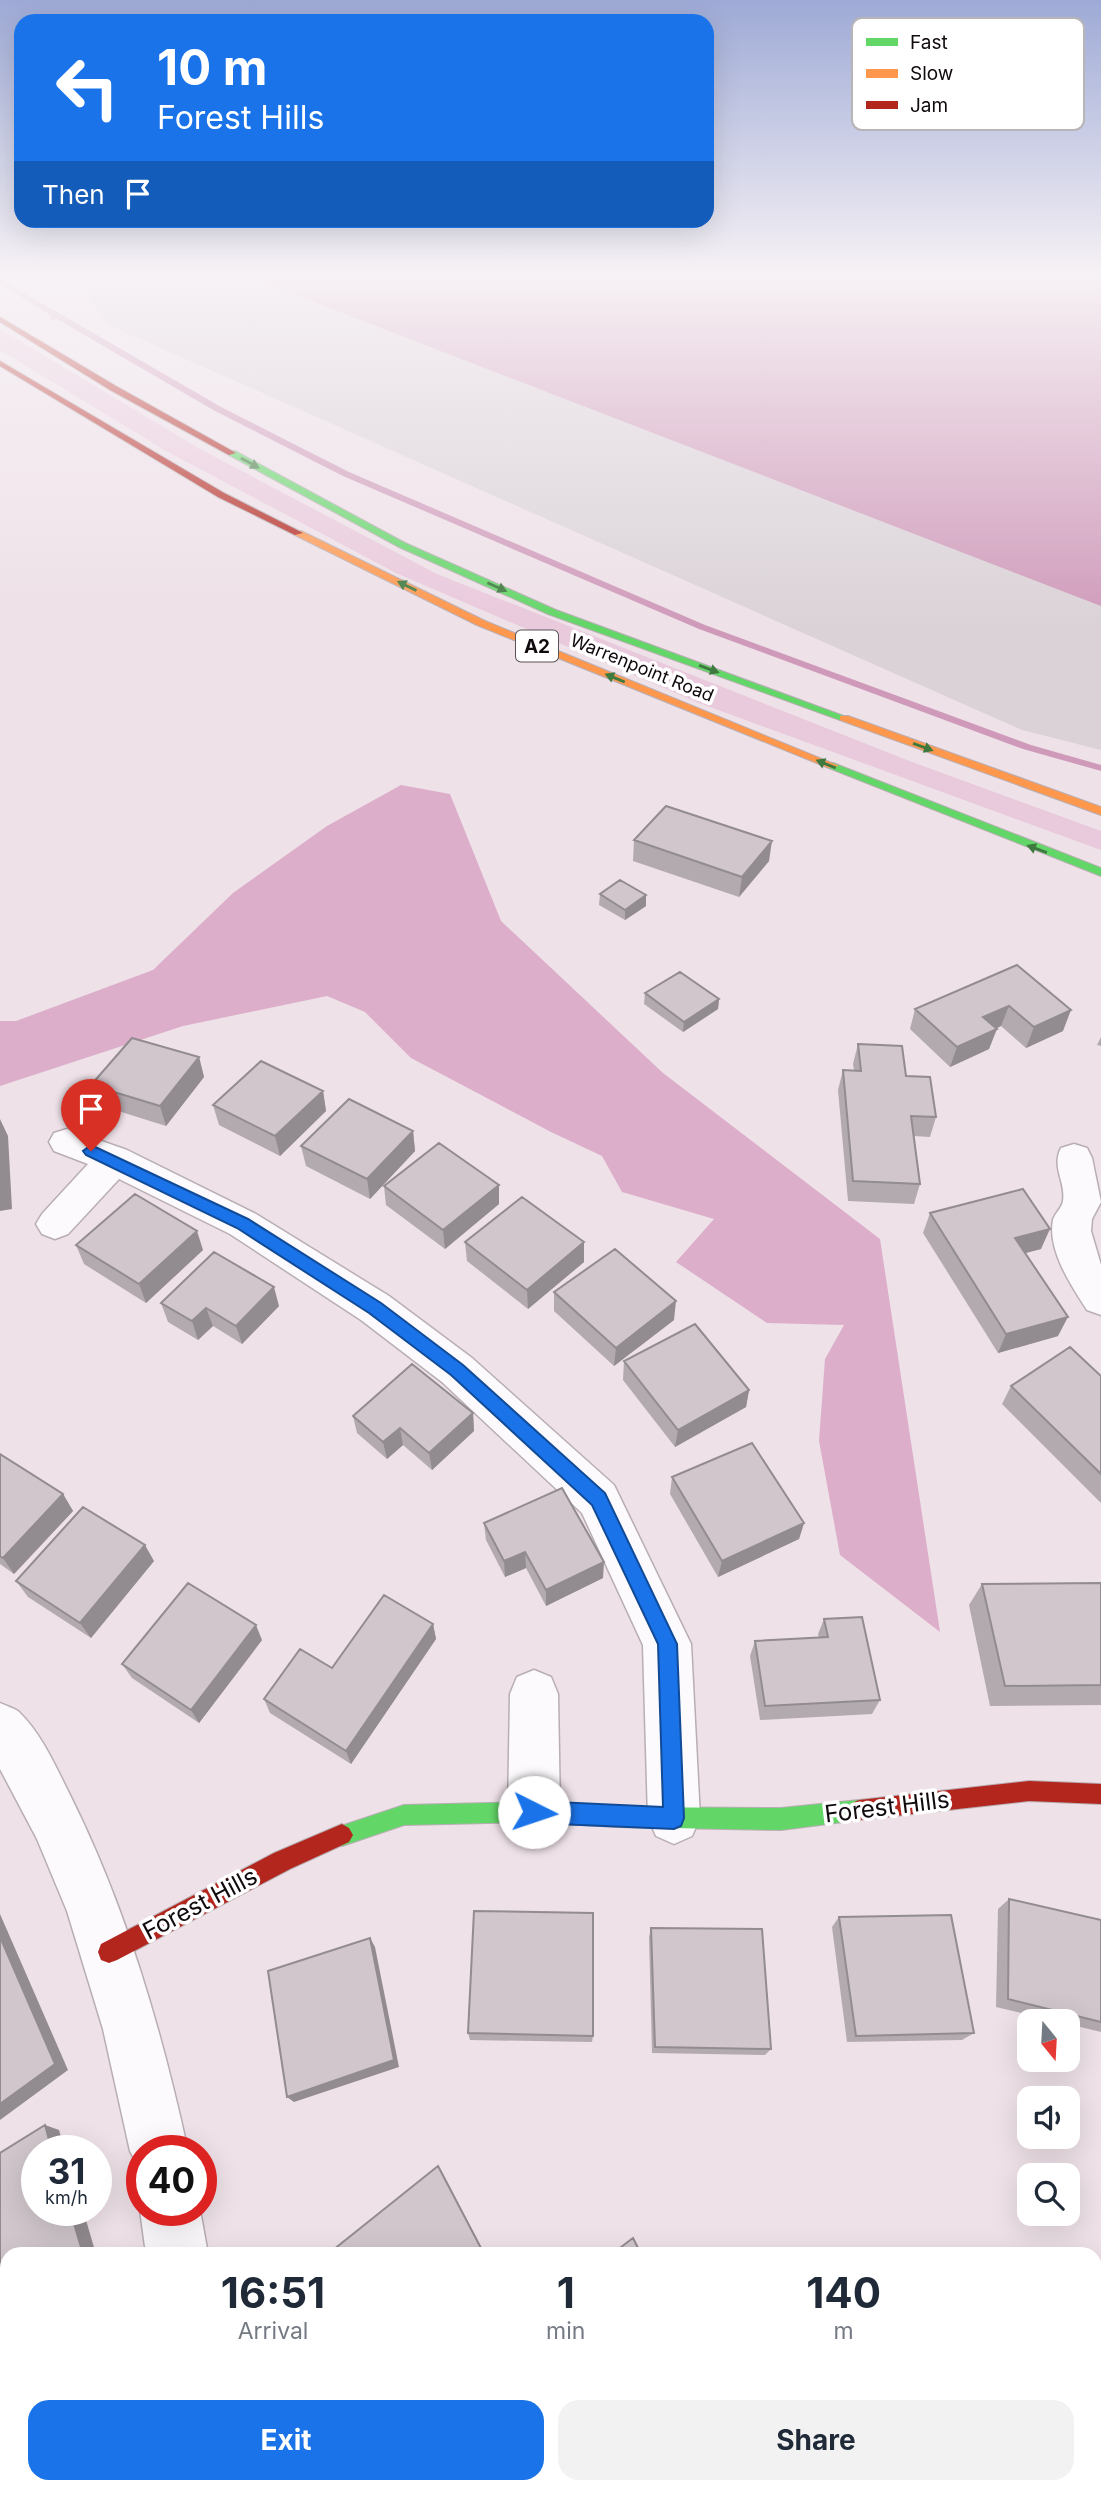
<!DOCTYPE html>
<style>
body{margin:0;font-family:Inter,sans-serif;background:#f2f2f3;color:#1f2937;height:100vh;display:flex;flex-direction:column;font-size:26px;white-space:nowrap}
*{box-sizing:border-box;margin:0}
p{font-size:23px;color:#747a83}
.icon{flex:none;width:38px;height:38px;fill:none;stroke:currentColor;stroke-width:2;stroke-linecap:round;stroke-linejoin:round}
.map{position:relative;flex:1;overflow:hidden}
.drawer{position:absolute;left:0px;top:2247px;width:1102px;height:247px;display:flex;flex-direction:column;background:#fff;border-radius:21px 21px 0 0;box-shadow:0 7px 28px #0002}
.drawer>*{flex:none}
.banner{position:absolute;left:14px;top:14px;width:700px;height:214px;border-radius:21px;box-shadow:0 7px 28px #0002;background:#1a73e8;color:#fff;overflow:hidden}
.needle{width:46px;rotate:162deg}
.buttons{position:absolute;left:1017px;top:2009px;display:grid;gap:14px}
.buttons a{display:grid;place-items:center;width:63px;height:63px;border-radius:14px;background:#fff;box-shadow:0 7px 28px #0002;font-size:35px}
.speed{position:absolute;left:21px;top:2135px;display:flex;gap:14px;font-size:35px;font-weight:700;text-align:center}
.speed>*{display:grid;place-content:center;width:91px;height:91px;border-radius:50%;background:#fff;box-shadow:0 7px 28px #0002;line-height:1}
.speed small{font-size:18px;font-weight:400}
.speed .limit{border:10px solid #d22;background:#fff;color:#111}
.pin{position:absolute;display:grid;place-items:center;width:60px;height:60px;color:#fff;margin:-72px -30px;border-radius:50% 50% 50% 0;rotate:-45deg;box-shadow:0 0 7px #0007}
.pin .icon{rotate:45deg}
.me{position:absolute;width:77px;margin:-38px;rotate:94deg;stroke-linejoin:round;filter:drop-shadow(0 0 5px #0008)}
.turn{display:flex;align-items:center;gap:24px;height:147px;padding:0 28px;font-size:32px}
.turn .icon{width:91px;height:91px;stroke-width:2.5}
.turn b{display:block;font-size:49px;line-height:60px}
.then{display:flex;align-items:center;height:66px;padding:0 28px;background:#0003;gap:14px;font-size:26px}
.eta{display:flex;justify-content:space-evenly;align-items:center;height:119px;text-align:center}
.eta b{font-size:42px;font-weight:700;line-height:49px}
.cta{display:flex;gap:14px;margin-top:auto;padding:14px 28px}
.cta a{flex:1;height:80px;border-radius:21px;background:#1a73e8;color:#fff;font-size:28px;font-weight:700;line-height:80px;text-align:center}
.cta a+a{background:#f2f2f3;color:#1f2937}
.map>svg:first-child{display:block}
</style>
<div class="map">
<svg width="1101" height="2493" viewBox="0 0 1101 2493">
<rect width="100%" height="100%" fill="#eee1e8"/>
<path fill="#e9c9dc" d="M 0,329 L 200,449 L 437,574 L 912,762 L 1101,831 L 1101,850 L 699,703 L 396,573 L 168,452 L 0,350 Z"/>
<path fill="#dcaeca" d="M 401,785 L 450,794 L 501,921 L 663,1073 L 880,1239 L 940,1632 L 840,1555 L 819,1441 L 825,1359 L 844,1325 L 767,1323 L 676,1262 L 714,1219 L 622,1192 L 602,1156 L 551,1132 L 411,1058 L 365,1012 L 327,996 L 183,1026 L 0,1086 L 0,1021 L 16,1021 L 153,970 L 233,893 L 327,826 Z"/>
<path fill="#cf9aba" d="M 221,277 L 1101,277 L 1101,607 L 350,328 Z"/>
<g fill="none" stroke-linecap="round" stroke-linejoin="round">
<path fill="#cf9aba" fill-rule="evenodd" d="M 0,279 L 221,407 L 349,472 L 705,625 L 1031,745 L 1101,765 L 1101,771 L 1023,749 L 699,629 L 343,476 L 215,411 L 57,319 L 49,320 L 52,316 L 0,284 Z"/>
<path fill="#dad2d7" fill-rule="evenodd" d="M 99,277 L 249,277 L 1101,606 L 1101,750 L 1022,730 L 109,325 L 87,294 Z"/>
<g stroke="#b8aeb3" stroke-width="3">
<path id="street" d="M 67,1129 L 127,1150 L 256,1214 L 389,1296 L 472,1358 L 614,1485 L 691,1644 L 700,1818 L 692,1836 L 674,1844 L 656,1836 L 648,1818 L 643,1645 L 582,1513 L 442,1382 L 361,1320 L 230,1234 L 119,1179 L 68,1234 L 55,1239 L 42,1234 L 36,1224 L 42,1214 L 88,1164 L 54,1151 L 49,1142 L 54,1133 Z
M 1074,1144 L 1087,1148 L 1092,1158 L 1101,1202 L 1092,1219 L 1091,1231 L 1101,1265 L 1101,1315 L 1087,1310 C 1072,1287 1047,1250 1053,1220 C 1055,1213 1062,1208 1063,1201 C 1066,1182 1051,1167 1061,1148 Z
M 534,1670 L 551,1677 L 558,1694 L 560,1812 L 552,1830 L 534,1838 L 516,1830 L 508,1812 L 510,1694 L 517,1677 Z
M 0,1703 C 6,1706 14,1708 19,1712 C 41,1733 56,1767 69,1793 C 126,1907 161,2028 188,2151 L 142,2151 L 142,2173 L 130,2151 L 103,2029 L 67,1911 L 37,1839 L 0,1769 Z
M 142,2206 L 142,2210 L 200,2210 L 208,2254 L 146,2254 L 140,2210 Z
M 183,2487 L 249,2487 L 251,2493 L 185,2493 Z"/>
</g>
<g stroke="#b8aeb3" stroke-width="2">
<path id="fast" d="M 229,451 L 235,451 L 405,543 L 556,610 L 849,718 L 840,720 L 548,614 L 399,547 L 229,455 Z
M 833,763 L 1101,868 L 1101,876 L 829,768 L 829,764 Z
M 859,1800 L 866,1803 L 869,1810 L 866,1817 L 859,1820 L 781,1830 L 617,1827 L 534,1822 L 404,1825 L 342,1846 L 335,1842 L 331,1835 L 335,1828 L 404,1805 L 534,1802 L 617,1807 L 781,1808 Z"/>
</g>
<g stroke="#b8aeb3" stroke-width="2">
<path id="slow" d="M 295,531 L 301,531 L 485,621 L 839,766 L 829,768 L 477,625 L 295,535 Z
M 840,716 L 848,716 L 1101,807 L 1101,815 L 840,720 Z"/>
</g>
<g stroke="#b8aeb3" stroke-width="2">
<path id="jam" d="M 0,317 L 116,386 L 236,453 L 229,455 L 110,390 L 0,322 Z
M 0,361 L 224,493 L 303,533 L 295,535 L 218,497 L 0,366 Z
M 1029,1781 L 1101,1784 L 1101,1804 L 1029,1801 L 859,1820 L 852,1817 L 849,1810 L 852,1803 L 859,1800 Z
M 342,1824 L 349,1828 L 353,1835 L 349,1842 L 290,1869 L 117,1960 L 109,1963 L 101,1960 L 98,1952 L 101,1944 L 274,1853 Z"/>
</g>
<use href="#street" fill="#fcfafc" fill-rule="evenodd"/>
<use href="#fast" fill="#63d668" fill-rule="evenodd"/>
<use href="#slow" fill="#ff974d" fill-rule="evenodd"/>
<use href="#jam" fill="#b3261e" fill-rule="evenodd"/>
</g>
<path fill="#b3aaaf" d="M 634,840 L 769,861 L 739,897 L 633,861 Z
M 600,894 L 646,906 L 625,920 L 599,905 Z
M 1017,965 L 1063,1031 L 1026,1048 L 1001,1026 L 996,1029 L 989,1049 L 950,1067 L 910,1029 L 915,1009 Z
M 645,993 L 719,999 L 718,1009 L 683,1032 L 644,1004 Z
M 1101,1037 L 1101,1046 L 1097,1045 Z
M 858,1044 L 906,1076 L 936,1117 L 930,1137 L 914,1136 L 920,1184 L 914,1204 L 848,1201 L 838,1090 L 843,1070 L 854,1070 L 853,1064 Z
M 199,1057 L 204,1077 L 166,1126 L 99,1105 L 91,1085 Z
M 323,1091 L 326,1111 L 280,1156 L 219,1125 L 213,1105 Z
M 413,1131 L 415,1151 L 370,1199 L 306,1166 L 301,1146 Z
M 384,1186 L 499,1204 L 445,1249 L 386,1205 Z
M 930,1213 L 1041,1249 L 1025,1253 L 1058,1336 L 998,1353 L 923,1233 Z
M 465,1242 L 584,1242 L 584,1262 L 528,1309 L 467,1261 Z
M 76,1245 L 203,1250 L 146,1303 L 84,1264 Z
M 554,1292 L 674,1320 L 614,1366 L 554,1311 Z
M 161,1303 L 279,1306 L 242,1344 L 213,1326 L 198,1340 L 168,1322 Z
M 624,1361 L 749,1390 L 746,1407 L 675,1447 L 623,1380 Z
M 1101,1376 L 1101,1503 L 1002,1404 L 1011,1386 Z
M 473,1413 L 474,1431 L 432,1470 L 403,1445 L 387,1459 L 357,1433 L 353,1416 Z
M 0,1454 L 63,1494 L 73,1511 L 14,1574 L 0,1564 Z
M 672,1477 L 804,1523 L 799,1539 L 718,1577 L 670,1494 Z
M 484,1523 L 603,1578 L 546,1606 L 526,1568 L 505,1577 L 486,1540 Z
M 154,1561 L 91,1638 L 28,1597 L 16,1581 Z
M 1101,1583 L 1101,1705 L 990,1706 L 969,1605 L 982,1584 Z
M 824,1619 L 880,1700 L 872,1714 L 760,1720 L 750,1656 L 755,1641 L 819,1638 L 818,1634 Z
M 433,1624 L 436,1639 L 351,1764 L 270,1713 L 264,1699 Z
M 262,1640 L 199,1723 L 132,1678 L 122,1664 Z
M 1009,1899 L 1101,1920 L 1101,2032 L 1068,2024 L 1068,2021 L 1056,2021 L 996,2007 L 998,1909 Z
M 839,1917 L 974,2033 L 962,2040 L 847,2042 L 832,1927 Z
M 651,1928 L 771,2049 L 765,2055 L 652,2053 L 649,1937 Z
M 468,2033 L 593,2036 L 592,2042 L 470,2040 Z
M 1096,2450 L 1101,2450 L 1101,2493 L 1078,2493 L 1077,2487 L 1096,2487 Z"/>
<path fill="#928b8f" d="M 772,841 L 769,861 L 739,897 L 742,877 Z
M 646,895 L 646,906 L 625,920 L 625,910 Z
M 719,999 L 718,1009 L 683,1032 L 684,1022 Z
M 1009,1006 L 1001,1026 L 976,1038 L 983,1017 Z
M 1071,1010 L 1063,1031 L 1026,1048 L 1034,1027 Z
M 997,1029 L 989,1049 L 950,1067 L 957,1047 Z
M 199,1057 L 204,1077 L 166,1126 L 160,1106 Z
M 323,1091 L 326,1111 L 280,1156 L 275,1136 Z
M 0,1119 L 8,1136 L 12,1209 L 0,1211 Z
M 413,1131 L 415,1151 L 370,1199 L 367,1179 Z
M 499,1185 L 499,1204 L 445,1249 L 443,1230 Z
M 1050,1229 L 1041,1249 L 1006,1258 L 1015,1238 Z
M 197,1231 L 203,1250 L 146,1303 L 139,1284 Z
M 584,1242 L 584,1262 L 528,1309 L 527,1290 Z
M 274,1287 L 279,1306 L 242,1344 L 236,1326 Z
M 676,1301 L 674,1320 L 614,1366 L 616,1348 Z
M 206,1308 L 213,1326 L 198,1340 L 192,1321 Z
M 1068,1317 L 1058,1336 L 998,1353 L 1006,1334 Z
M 749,1390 L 746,1407 L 675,1447 L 678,1430 Z
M 473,1413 L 474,1431 L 432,1470 L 429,1453 Z
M 400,1428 L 403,1445 L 387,1459 L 383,1442 Z
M 63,1494 L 73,1511 L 14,1574 L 3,1558 Z
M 804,1523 L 799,1539 L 718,1577 L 722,1561 Z
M 145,1545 L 154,1561 L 91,1638 L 80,1623 Z
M 525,1552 L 526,1568 L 505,1577 L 504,1561 Z
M 604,1562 L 603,1578 L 546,1606 L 546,1590 Z
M 433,1624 L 436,1639 L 351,1764 L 346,1751 Z
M 256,1625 L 262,1640 L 199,1723 L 191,1710 Z
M 0,1914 L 68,2070 L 0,2120 Z
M 370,1938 L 375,1947 L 399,2067 L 294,2102 L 287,2097 Z
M 45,2125 L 59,2130 L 65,2151 L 52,2151 Z
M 438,2166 L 441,2170 L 485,2254 L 484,2254 Z
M 70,2210 L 83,2210 L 96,2254 L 83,2254 Z
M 7,2330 L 7,2340 L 0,2341 L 0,2335 Z
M 105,2487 L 120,2487 L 121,2493 L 106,2493 Z"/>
<path fill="#d0c6cc" stroke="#928b8f" stroke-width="2" d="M 666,806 L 772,841 L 742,877 L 634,840 Z
M 620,880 L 646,895 L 625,910 L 600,894 Z
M 1017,965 L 1071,1010 L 1034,1027 L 1009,1006 L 983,1017 L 997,1029 L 957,1047 L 915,1009 Z
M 680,972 L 719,999 L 684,1022 L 645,993 Z
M 132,1038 L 199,1057 L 160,1106 L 91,1085 Z
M 858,1044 L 902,1046 L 906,1076 L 930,1077 L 936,1117 L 911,1116 L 920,1184 L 853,1181 L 843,1070 L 861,1071 Z
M 261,1061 L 323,1091 L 275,1136 L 213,1105 Z
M 349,1099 L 413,1131 L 367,1179 L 301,1146 Z
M 0,1141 L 2,1189 L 0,1190 Z
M 439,1143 L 499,1185 L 443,1230 L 384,1186 Z
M 1023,1189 L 1050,1229 L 1015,1238 L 1068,1317 L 1006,1334 L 930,1213 Z
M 135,1194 L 197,1231 L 139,1284 L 76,1245 Z
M 522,1197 L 584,1242 L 527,1290 L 465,1242 Z
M 615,1249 L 676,1301 L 616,1348 L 554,1292 Z
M 214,1252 L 274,1287 L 236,1326 L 206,1308 L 192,1321 L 161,1303 Z
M 695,1324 L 749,1390 L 678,1430 L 624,1361 Z
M 1070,1347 L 1101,1376 L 1101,1474 L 1011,1386 Z
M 412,1364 L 473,1413 L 429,1453 L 400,1428 L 383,1442 L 353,1416 Z
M 752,1443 L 804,1523 L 722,1561 L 672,1477 Z
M 0,1454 L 63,1494 L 3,1558 L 0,1556 Z
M 562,1488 L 604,1562 L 546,1590 L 525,1552 L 504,1561 L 484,1523 Z
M 83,1507 L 145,1545 L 80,1623 L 16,1581 Z
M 188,1583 L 256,1625 L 191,1710 L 122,1664 Z
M 1101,1583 L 1101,1685 L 1005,1686 L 982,1584 Z
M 384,1595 L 433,1624 L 346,1751 L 264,1699 L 300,1649 L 332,1668 Z
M 862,1617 L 880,1700 L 765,1706 L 755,1641 L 828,1637 L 824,1619 Z
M 1009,1899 L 1101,1920 L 1101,2022 L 1008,1999 Z
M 474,1911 L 593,1913 L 593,2036 L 468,2033 Z
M 951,1915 L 974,2033 L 856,2036 L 839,1917 Z
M 651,1928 L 762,1929 L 771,2049 L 655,2047 Z
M 0,1937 L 55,2064 L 0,2104 Z
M 370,1938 L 394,2060 L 287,2097 L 268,1971 Z
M 45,2125 L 52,2151 L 37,2151 L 37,2210 L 70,2210 L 83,2254 L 7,2254 L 7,2330 L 0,2335 L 0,2153 Z
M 438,2166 L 484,2254 L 328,2254 Z
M 633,2238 L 641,2254 L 612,2254 Z
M 7,2413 L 7,2487 L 105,2487 L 106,2493 L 0,2493 L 0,2417 Z
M 1096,2455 L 1101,2455 L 1101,2493 L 1094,2493 L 1093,2487 L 1096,2487 Z"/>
<defs><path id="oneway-solid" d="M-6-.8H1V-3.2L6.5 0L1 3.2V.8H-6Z" transform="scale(1.75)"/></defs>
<g fill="#3e7a3f">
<use href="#oneway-solid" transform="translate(250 463) rotate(29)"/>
<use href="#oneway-solid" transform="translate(407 586) rotate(-154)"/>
<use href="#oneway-solid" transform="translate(497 587) rotate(24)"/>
<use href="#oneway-solid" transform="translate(709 669) rotate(20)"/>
<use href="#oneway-solid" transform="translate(615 678) rotate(-158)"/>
<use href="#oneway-solid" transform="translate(923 747) rotate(20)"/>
<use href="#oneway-solid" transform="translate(826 764) rotate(-158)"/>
<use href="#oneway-solid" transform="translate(1037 849) rotate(-160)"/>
</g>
<linearGradient id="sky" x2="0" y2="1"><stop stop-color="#9eaad6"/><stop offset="0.44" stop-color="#f7f2f5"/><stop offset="1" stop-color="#f7f2f5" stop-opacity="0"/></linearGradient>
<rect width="1101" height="626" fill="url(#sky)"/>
<path fill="#1a73e8" stroke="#114b97" stroke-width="2" d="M 91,1145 L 248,1219 L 381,1303 L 463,1365 L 605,1493 L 677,1644 L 684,1818 L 681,1826 L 674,1829 L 534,1823 L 526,1819 L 523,1812 L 526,1804 L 534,1801 L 663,1807 L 658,1644 L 592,1505 L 451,1375 L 369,1313 L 237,1228 L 86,1155 L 83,1151 Z"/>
<g text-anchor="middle" stroke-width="7" stroke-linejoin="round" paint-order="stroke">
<g font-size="18" fill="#10090d" stroke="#fff">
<text transform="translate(642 668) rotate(22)" y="6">Warrenpoint Road</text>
</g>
<rect fill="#fff" stroke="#585356" stroke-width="2" x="516" y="630.5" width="42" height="31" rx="5"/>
<g font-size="19" font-weight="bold" fill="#10090d">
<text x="537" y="653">A2</text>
</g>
<g font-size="24" fill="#10090d" stroke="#fff">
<text transform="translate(887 1807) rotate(-7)" y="8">Forest Hills</text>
<text transform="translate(200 1904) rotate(-28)" y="8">Forest Hills</text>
</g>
</g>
<rect x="852" y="18" width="232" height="112" rx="10" fill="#fff" stroke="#b7b5b6" stroke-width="2"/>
<rect x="866" y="38" width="32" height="8" fill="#63d668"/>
<rect x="866" y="69" width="32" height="9" fill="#ff974d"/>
<rect x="866" y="101" width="32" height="8" fill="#b3261e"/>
<g font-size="19" fill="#10090d">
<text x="910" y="49">Fast</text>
<text x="910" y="80">Slow</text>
<text x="910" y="112">Jam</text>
</g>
</svg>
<div class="buttons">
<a><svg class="needle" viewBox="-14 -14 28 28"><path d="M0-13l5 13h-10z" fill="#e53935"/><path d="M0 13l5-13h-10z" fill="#747a83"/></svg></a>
<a><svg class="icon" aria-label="sound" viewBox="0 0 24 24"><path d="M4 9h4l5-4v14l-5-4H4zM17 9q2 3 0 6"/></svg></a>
<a><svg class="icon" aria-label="search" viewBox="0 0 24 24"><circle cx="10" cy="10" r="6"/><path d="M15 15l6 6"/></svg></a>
</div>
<div class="speed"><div>31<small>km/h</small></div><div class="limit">40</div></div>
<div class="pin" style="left:91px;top:1151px;background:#d93025"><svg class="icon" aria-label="arrive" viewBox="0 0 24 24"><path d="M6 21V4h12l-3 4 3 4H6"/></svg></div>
<svg class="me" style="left:534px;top:1812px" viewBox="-20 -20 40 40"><circle r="19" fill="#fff"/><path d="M0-13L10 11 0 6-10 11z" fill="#1a73e8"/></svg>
<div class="banner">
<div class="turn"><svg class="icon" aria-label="left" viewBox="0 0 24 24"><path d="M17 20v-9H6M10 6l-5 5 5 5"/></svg><div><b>10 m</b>Forest Hills</div></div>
<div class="then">Then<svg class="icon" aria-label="arrive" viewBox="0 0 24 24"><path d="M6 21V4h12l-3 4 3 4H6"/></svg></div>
</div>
<section class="drawer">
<div class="eta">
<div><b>16:51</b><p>Arrival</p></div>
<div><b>1</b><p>min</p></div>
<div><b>140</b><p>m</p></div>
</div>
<div class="cta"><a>Exit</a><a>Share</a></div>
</section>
</div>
